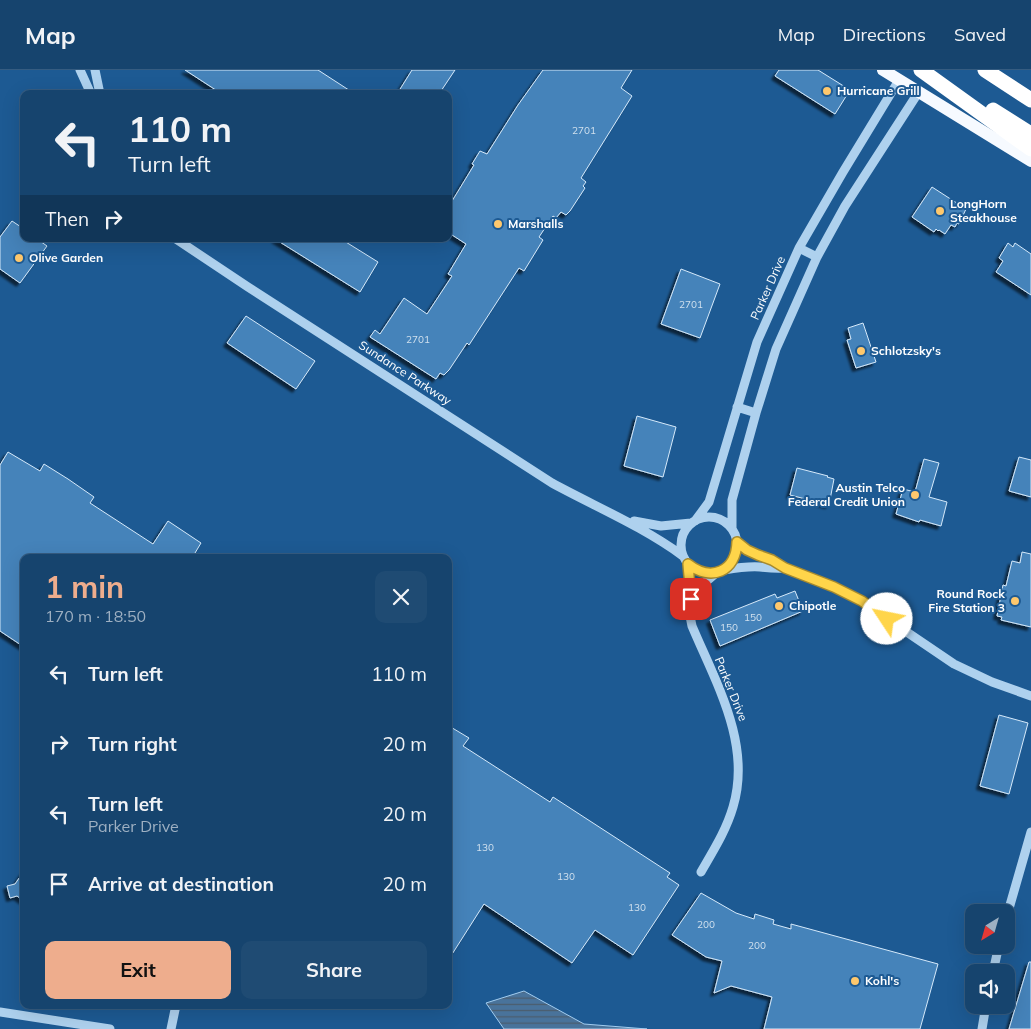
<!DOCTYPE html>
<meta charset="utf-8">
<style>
body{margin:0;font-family:Mulish,sans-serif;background:#1f4b73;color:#f1f3f6;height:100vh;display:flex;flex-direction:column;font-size:19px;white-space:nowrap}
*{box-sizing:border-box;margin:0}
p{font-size:16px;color:#9eb0c2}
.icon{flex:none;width:28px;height:28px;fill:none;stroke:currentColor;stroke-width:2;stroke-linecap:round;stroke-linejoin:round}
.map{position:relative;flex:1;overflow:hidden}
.details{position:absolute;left:20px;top:484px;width:432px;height:455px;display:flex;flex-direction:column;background:#16446e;border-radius:10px;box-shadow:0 5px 20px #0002,0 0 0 1px #355c81}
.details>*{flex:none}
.hud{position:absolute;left:20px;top:20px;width:432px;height:152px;border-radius:10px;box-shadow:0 5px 20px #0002,0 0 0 1px #355c81;background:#16446e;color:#f1f3f6;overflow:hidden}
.needle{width:32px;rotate:217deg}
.buttons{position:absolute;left:965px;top:834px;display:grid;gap:10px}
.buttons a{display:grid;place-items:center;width:50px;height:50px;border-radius:10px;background:#16446e;box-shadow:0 5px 20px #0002,0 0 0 1px #355c81;font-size:25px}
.pin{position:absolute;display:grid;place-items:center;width:42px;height:42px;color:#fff;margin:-21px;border-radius:10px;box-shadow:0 2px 8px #0006}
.me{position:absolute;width:55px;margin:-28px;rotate:304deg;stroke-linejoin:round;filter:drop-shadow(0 0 4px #0008)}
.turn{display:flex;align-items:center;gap:18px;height:105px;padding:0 25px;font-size:22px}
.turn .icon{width:65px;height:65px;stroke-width:2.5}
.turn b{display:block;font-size:35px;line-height:42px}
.then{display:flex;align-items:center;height:48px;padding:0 25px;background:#0003;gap:10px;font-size:19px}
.round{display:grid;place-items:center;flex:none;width:52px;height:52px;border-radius:10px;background:#1f4b73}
.head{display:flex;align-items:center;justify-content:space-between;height:85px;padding:0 25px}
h1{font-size:30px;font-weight:700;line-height:38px;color:#eead8d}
.action{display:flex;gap:10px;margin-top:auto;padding:10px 25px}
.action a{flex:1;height:58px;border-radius:10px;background:#eead8d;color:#111;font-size:20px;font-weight:700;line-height:58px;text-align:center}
.action a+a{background:#1f4b73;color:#f1f3f6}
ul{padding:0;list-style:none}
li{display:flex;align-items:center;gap:15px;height:70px;padding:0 25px}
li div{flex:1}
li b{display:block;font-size:19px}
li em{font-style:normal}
header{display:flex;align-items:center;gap:30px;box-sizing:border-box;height:70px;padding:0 25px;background:#16446e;border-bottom:1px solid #355c81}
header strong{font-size:24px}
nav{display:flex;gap:28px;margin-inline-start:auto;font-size:18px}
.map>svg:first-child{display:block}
</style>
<header>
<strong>Map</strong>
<nav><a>Map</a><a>Directions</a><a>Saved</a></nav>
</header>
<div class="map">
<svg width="1031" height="959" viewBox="0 0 1031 959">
<defs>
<pattern id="water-rules" width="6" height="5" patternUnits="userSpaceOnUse" patternTransform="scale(1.25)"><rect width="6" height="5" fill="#49739b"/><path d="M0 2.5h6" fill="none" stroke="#4b5c6c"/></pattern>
<filter id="shadow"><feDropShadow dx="-3.5" dy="3.5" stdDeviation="1" flood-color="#0009"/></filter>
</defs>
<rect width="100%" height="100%" fill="#1d5a93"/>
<path fill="url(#water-rules)" stroke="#a2cdf0" d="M 524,921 L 584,954 L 647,959 L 504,959 L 486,933 Z"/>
<path fill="#4583ba" stroke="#d5e9fa" filter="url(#shadow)" d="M 185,0 L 318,0 L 355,24 L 222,24 Z
M 412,0 L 455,0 L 439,24 L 397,24 Z
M 543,0 L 632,0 L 621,18 L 632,26 L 581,108 L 586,112 L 583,116 L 585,118 L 570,141 L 566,145 L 561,142 L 556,148 L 553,146 L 539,167 L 543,170 L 524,201 L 519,198 L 469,275 L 467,273 L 449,300 L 444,305 L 440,303 L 436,309 L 370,267 L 375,260 L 380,264 L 404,228 L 427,244 L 452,206 L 448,204 L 466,174 L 449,163 L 449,136 L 474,95 L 472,94 L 480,81 L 487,84 L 518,35 Z
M 779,0 L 818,0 L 850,20 L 835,44 L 775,6 Z
M 932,117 L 966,139 L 959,154 L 957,153 L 955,157 L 951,155 L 945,164 L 939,160 L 938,161 L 936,159 L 934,162 L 912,147 Z
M 12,151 L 24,159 L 24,169 L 37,169 L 47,176 L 20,213 L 0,199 L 0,167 Z
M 275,169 L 341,169 L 378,192 L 360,222 Z
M 1008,173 L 1013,177 L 1015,173 L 1031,184 L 1031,225 L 996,202 L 1003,191 L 999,188 Z
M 681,199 L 720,214 L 700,268 L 661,254 Z
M 246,246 L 315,291 L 296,319 L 227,273 Z
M 863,253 L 876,292 L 856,298 L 847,270 L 851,269 L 848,258 Z
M 637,346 L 676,357 L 663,407 L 624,396 Z
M 8,382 L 40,401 L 44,394 L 68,409 L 94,427 L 90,433 L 153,474 L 168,451 L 201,473 L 192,488 L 24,488 L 24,577 L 0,561 L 0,395 Z
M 1019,387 L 1031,390 L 1031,427 L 1009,421 Z
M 924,389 L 939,393 L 929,427 L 947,432 L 941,456 L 920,450 L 919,452 L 896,444 L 903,419 L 915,422 Z
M 797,398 L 828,406 L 827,407 L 834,409 L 829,435 L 790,425 Z
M 1022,482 L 1031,484 L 1031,557 L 1001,550 L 1002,547 L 997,546 L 1003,515 L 1006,516 L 1012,491 L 1020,493 Z
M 795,521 L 803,541 L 720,576 L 710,550 L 775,524 L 777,528 Z
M 999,645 L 1028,653 L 1009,724 L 980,716 Z
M 449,656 L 469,668 L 463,676 L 550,732 L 553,727 L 670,803 L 667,807 L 679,815 L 633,885 L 595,860 L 572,893 L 484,834 L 449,889 Z
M 24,801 L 24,831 L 17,826 L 10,828 L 7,816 L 15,814 Z
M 701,823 L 736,843 L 754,849 L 755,844 L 774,850 L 773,854 L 791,859 L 791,854 L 938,894 L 920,959 L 764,959 L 772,927 L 731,916 L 714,923 L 722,891 L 706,887 L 672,865 Z
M 1029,892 L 1031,892 L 1031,959 L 1009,959 Z"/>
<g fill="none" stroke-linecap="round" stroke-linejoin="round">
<path stroke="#aed1ee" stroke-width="9" d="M 80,0 L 91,24
M 95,0 L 100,24
M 176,169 L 248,217 L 552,413 C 596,437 642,456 683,486
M 799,178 L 817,187
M 737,337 L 756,343
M681 475a28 28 0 1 1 56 0a28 28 0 1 1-56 0Z
M 634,451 L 661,456 L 691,453
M 695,451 L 709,432 L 757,272 L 799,178 L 843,102 L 899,10
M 732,459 L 732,430 L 756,343 L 776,279 L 817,187 L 845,136 L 918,23
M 737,472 L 747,480 L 758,485 L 772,490 L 785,498 L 834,517 L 861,531 L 954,594 L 992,612 L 1031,626
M 688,494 L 691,529 L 690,546 L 692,556 C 716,613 752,674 733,737 C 726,761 713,781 701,802
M 724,500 C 736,498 748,496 760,497 C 769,498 776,499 785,498
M 691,529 L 701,516 L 716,503
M 1006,849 L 1031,762
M 993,902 L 999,875
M 0,942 L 110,959
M 171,959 L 176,935
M 982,959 L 986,935"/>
<path stroke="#f6faff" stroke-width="12" d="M 883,0 L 1031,91"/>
<path stroke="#fff" stroke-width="15" d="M 921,0 L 1031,79
M 985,0 L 1031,30
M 993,40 L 1031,64"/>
</g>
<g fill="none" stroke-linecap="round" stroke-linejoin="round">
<g stroke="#a68a30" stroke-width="12">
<path id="route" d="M 691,529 L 688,494 C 711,512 736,502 737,472 L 747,480 L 758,485 L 772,490 L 785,498 L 834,517 L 862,531 L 887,549"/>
</g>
<use href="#route" stroke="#ffd54a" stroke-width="9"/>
</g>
<g fill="#fec86d" stroke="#1d5a93" stroke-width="2">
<circle cx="827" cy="21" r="5"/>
<circle cx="940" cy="141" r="5"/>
<circle cx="498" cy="154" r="5"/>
<circle cx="19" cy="188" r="5"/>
<circle cx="861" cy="281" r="5"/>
<circle cx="915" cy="425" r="5"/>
<circle cx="1015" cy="531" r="5"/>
<circle cx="779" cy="536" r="5"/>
<circle cx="855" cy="911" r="5"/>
</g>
<g text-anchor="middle" stroke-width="4" stroke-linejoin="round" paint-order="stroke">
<g font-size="10" fill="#d0e0ee">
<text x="584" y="64">2701</text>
<text x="691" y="238">2701</text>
<text x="418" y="273">2701</text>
<text x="753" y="551">150</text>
<text x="729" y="561">150</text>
<text x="485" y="781">130</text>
<text x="566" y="810">130</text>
<text x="637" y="841">130</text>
<text x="706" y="858">200</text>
<text x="757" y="879">200</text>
</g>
<g font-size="12" font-weight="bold" fill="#fff" stroke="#1d5a93" text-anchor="start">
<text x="837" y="25">Hurricane Grill</text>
<text x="950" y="138">LongHorn<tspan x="950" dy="14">Steakhouse</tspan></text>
<text x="508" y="158">Marshalls</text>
<text x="29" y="192">Olive Garden</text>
<text x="871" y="285">Schlotzsky's</text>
<text x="905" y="422" text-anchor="end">Austin Telco<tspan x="905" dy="14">Federal Credit Union</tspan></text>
<text x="1005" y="528" text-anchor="end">Round Rock<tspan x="1005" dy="14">Fire Station 3</tspan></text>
<text x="789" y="540">Chipotle</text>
<text x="865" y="915">Kohl's</text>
</g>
<g font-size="12" fill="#fff" stroke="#1d5a93">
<text transform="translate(768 218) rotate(-66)" y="4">Parker Drive</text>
<text transform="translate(405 303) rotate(33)" y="4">Sundance Parkway</text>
<text transform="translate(731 619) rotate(68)" y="4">Parker Drive</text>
</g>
</g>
</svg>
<div class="buttons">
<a><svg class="needle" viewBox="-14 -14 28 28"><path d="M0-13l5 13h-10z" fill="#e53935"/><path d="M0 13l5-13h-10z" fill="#9eb0c2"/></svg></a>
<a><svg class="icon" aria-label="sound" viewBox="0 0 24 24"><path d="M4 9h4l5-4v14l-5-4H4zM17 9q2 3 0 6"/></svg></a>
</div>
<div class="pin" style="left:691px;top:529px;background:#d93025"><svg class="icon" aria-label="arrive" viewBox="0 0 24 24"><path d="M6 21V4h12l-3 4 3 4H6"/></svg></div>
<svg class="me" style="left:887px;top:549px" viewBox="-20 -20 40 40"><circle r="19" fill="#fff"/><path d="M0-13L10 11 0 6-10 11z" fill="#ffd54a"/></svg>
<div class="hud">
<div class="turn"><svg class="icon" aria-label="left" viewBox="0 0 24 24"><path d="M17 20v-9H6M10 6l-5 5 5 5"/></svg><div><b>110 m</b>Turn left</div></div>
<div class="then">Then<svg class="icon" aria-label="right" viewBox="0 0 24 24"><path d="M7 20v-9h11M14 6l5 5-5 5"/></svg></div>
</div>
<section class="details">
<div class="head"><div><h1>1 min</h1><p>170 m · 18:50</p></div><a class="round"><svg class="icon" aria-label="close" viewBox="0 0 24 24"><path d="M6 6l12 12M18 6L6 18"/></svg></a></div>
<ul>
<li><svg class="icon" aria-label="left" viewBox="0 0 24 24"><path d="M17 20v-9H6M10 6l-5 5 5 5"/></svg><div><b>Turn left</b></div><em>110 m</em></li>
<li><svg class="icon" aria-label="right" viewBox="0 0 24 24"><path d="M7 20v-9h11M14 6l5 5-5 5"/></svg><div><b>Turn right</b></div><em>20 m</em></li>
<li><svg class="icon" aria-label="left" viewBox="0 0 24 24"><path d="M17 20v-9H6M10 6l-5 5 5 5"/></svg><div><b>Turn left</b><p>Parker Drive</p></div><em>20 m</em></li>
<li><svg class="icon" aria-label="arrive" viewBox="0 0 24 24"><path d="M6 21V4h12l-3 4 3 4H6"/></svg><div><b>Arrive at destination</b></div><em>20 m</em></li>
</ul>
<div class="action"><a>Exit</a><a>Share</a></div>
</section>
</div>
